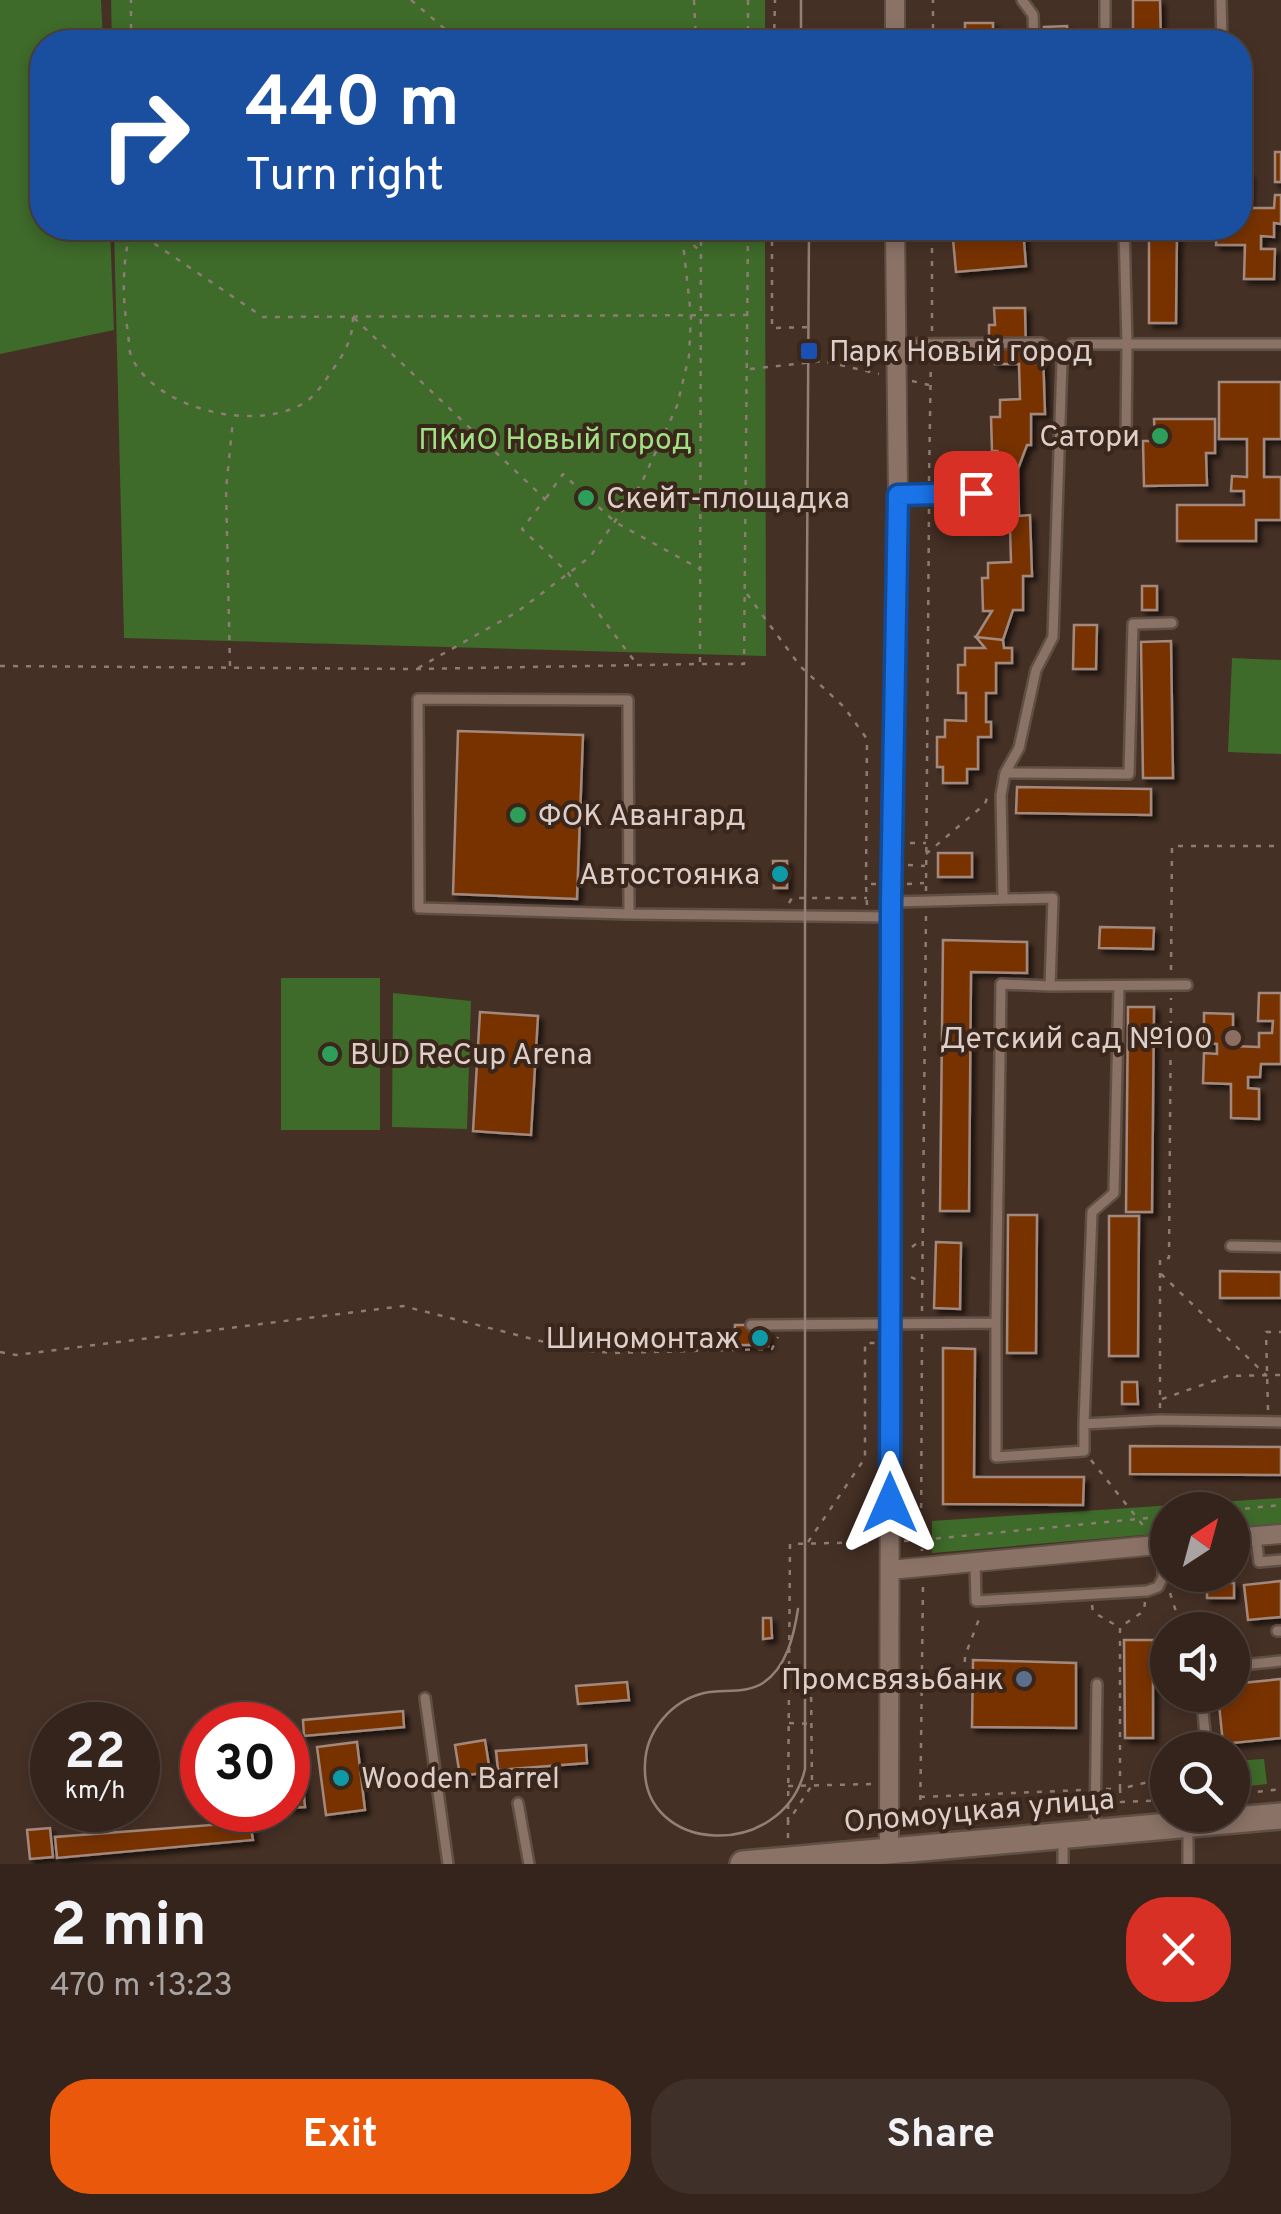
<!DOCTYPE html>
<meta charset="utf-8">
<style>
body{margin:0;font-family:Overpass,sans-serif;background:#3f3029;color:#f1f3f6;height:100vh;display:flex;flex-direction:column;font-size:38px;white-space:nowrap}
*{box-sizing:border-box;margin:0}
p{font-size:32px;color:#a9a4a3}
.icon{flex:none;width:55px;height:55px;fill:none;stroke:currentColor;stroke-width:2;stroke-linecap:round;stroke-linejoin:round}
.map{position:relative;height:1864px;overflow:hidden}
.drawer{display:flex;flex-direction:column;background:#34241c;flex:1}
.drawer>*{flex:none}
.hud{position:absolute;left:30px;top:30px;width:1222px;height:210px;border-radius:40px;box-shadow:0 5px 15px #0003,0 0 0 2px #4e413b;background:#1a4fa0;color:#fff;overflow:hidden}
.needle{width:65px;rotate:36deg}
.tools{position:absolute;left:1150px;top:1492px;display:grid;gap:20px}
.tools a{display:grid;place-items:center;width:100px;height:100px;border-radius:50%;background:#34241c;box-shadow:0 5px 15px #0003,0 0 0 2px #4e413b;font-size:50px}
.speed{position:absolute;left:30px;top:1702px;display:flex;gap:20px;font-size:50px;font-weight:700;text-align:center}
.speed>*{display:grid;place-content:center;width:130px;height:130px;border-radius:50%;background:#34241c;box-shadow:0 5px 15px #0003,0 0 0 2px #4e413b;line-height:1}
.speed small{font-size:25px;font-weight:400}
.speed .limit{border:15px solid #d22;background:#fff;color:#111}
.pin{position:absolute;display:grid;place-items:center;width:85px;height:85px;color:#fff;margin:-42px;border-radius:20px;box-shadow:0 5px 15px #0006}
.me{position:absolute;width:110px;margin:-55px;rotate:0deg;stroke-linejoin:round;filter:drop-shadow(0 0 8px #0008)}
.turn{display:flex;align-items:center;gap:35px;height:210px;padding:0 50px;font-size:45px}
.turn .icon{width:130px;height:130px;stroke-width:2.5}
.turn b{display:block;font-size:70px;line-height:85px}
.round{display:grid;place-items:center;flex:none;width:105px;height:105px;border-radius:40px;background:#3f3029}
.head{display:flex;align-items:center;justify-content:space-between;height:170px;padding:0 50px}
h1{font-size:60px;font-weight:700;line-height:75px}
.primary-button{display:flex;gap:20px;margin-top:auto;padding:20px 50px}
.primary-button a{flex:1;height:115px;border-radius:40px;background:#ea580c;color:#fff;font-size:40px;font-weight:700;line-height:115px;text-align:center}
.primary-button a+a{background:#3f3029;color:#f1f3f6}
.map>svg:first-child{display:block}
</style>
<div class="map">
<svg width="1281" height="1864" viewBox="0 0 1281 1864">
<defs>
<filter id="shadow"><feDropShadow dx="4.5" dy="4.5" stdDeviation="2.5" flood-color="#0009"/></filter>
</defs>
<rect width="100%" height="100%" fill="#453025"/>
<path fill="#3e6a2a" d="M 0,0 L 101,0 L 103,42 L 42,42 L 42,228 L 110,228 L 114,330 L 0,354 Z
M 111,0 L 765,0 L 765,42 L 112,42 Z
M 114,228 L 765,228 L 766,656 L 124,638 Z
M 1232,658 L 1281,660 L 1281,754 L 1228,752 Z
M 281,978 L 380,978 L 380,1130 L 281,1130 Z
M 393,993 L 471,1001 L 467,1129 L 392,1127 Z
M 1281,1498 L 1281,1524 L 1233,1528 L 1232,1510 L 1168,1510 L 1167,1533 L 932,1553 L 932,1521 Z
M 1264,1759 L 1267,1784 L 1233,1788 L 1233,1761 Z"/>
<path fill="#783300" stroke="#a3897d" stroke-width="2.5" filter="url(#shadow)" d="M 1133,0 L 1160,0 L 1161,42 L 1133,42 Z
M 965,23 L 993,23 L 993,42 L 965,42 Z
M 1067,26 L 1068,42 L 1045,42 L 1044,27 Z
M 1275,152 L 1281,152 L 1281,182 L 1275,182 Z
M 1240,174 L 1249,174 L 1248,208 L 1274,208 L 1275,195 L 1281,195 L 1281,224 L 1274,223 L 1274,237 L 1261,236 L 1261,249 L 1275,249 L 1274,279 L 1244,279 L 1245,245 L 1216,245 L 1217,228 L 1240,228 Z
M 952,228 L 1023,228 L 1026,266 L 956,272 Z
M 1149,228 L 1177,228 L 1176,323 L 1149,323 Z
M 994,308 L 1025,308 L 1026,353 L 1043,353 L 1045,414 L 1031,414 L 1031,445 L 1027,445 L 1018,469 L 989,470 L 997,451 L 992,451 L 991,417 L 1000,417 L 1000,400 L 1020,399 L 1019,364 L 995,364 L 995,349 L 989,349 L 989,325 L 995,325 Z
M 1219,382 L 1281,382 L 1281,439 L 1264,439 L 1264,477 L 1281,477 L 1281,520 L 1256,520 L 1256,541 L 1177,541 L 1177,505 L 1244,505 L 1244,491 L 1231,491 L 1232,476 L 1247,477 L 1247,439 L 1219,439 Z
M 1154,419 L 1215,419 L 1215,453 L 1206,453 L 1207,485 L 1144,486 L 1143,441 L 1155,441 Z
M 1018,469 L 1019,516 L 1030,515 L 1032,576 L 1023,576 L 1023,610 L 1013,610 L 1003,640 L 976,637 L 992,611 L 983,611 L 982,578 L 988,578 L 988,563 L 1011,562 L 1010,528 L 990,528 L 989,514 L 984,515 L 983,485 L 990,485 L 989,470 Z
M 1142,586 L 1157,586 L 1157,610 L 1142,610 Z
M 1074,625 L 1097,625 L 1096,669 L 1073,669 Z
M 976,637 L 1003,640 L 1004,648 L 1012,648 L 1012,663 L 996,663 L 996,693 L 986,693 L 986,722 L 991,722 L 991,737 L 978,737 L 978,769 L 967,769 L 967,783 L 943,783 L 943,767 L 937,767 L 937,737 L 945,737 L 945,720 L 966,721 L 966,693 L 958,693 L 958,665 L 965,665 L 965,648 L 985,648 Z
M 1171,641 L 1173,778 L 1143,778 L 1141,642 Z
M 458,731 L 583,735 L 577,899 L 453,894 Z
M 1017,787 L 1151,789 L 1151,815 L 1016,813 Z
M 938,853 L 972,853 L 972,877 L 938,877 Z
M 773,861 L 787,861 L 787,888 L 774,888 Z
M 1100,927 L 1154,928 L 1153,949 L 1099,948 Z
M 943,940 L 1027,942 L 1027,973 L 971,972 L 969,1211 L 940,1211 Z
M 1259,993 L 1281,993 L 1281,1064 L 1261,1064 L 1260,1077 L 1248,1077 L 1248,1088 L 1259,1089 L 1259,1119 L 1231,1118 L 1231,1084 L 1203,1083 L 1204,1053 L 1217,1054 L 1217,1044 L 1204,1043 L 1204,1013 L 1233,1014 L 1233,1046 L 1259,1047 L 1259,1033 L 1272,1033 L 1273,1021 L 1258,1021 Z
M 1128,1007 L 1154,1007 L 1152,1212 L 1126,1212 Z
M 480,1012 L 538,1016 L 531,1135 L 473,1131 Z
M 1008,1215 L 1037,1215 L 1036,1353 L 1007,1353 Z
M 1109,1216 L 1139,1216 L 1138,1356 L 1109,1356 Z
M 936,1242 L 961,1243 L 960,1309 L 934,1308 Z
M 1220,1271 L 1281,1272 L 1281,1298 L 1220,1298 Z
M 735,1325 L 751,1325 L 750,1345 L 734,1345 Z
M 752,1332 L 768,1332 L 768,1346 L 752,1345 Z
M 943,1348 L 975,1349 L 974,1477 L 1084,1477 L 1083,1505 L 943,1504 Z
M 1122,1382 L 1137,1382 L 1138,1404 L 1122,1404 Z
M 1130,1446 L 1281,1447 L 1281,1475 L 1130,1474 Z
M 1281,1581 L 1281,1617 L 1248,1620 L 1244,1585 Z
M 1207,1583 L 1234,1583 L 1234,1598 L 1207,1598 Z
M 763,1618 L 771,1618 L 772,1638 L 763,1639 Z
M 1124,1640 L 1153,1640 L 1153,1738 L 1125,1738 Z
M 973,1660 L 1076,1663 L 1076,1728 L 972,1727 Z
M 1281,1679 L 1281,1738 L 1223,1744 L 1219,1704 L 1209,1705 L 1208,1695 L 1232,1695 L 1232,1684 Z
M 627,1682 L 629,1700 L 578,1704 L 576,1686 Z
M 403,1711 L 404,1727 L 304,1736 L 303,1720 Z
M 485,1740 L 490,1772 L 460,1776 L 455,1745 Z
M 357,1742 L 365,1810 L 326,1815 L 317,1747 Z
M 586,1745 L 587,1763 L 498,1770 L 496,1751 Z
M 300,1754 L 305,1807 L 288,1808 L 288,1755 Z
M 250,1822 L 253,1840 L 57,1858 L 55,1837 Z
M 50,1828 L 53,1857 L 30,1859 L 27,1830 Z"/>
<g fill="none" stroke-linecap="round" stroke-linejoin="round">
<g stroke="#604f45" stroke-width="14">
<path id="lane" d="M 1022,0 L 1033,15 L 1034,42
M 1221,0 L 1222,42
M 1105,42 L 1105,0
M 896,344 L 1041,343 L 1062,360
M 1126,436 L 1127,344 L 1281,344
M 898,495 L 976,493
M 1005,773 L 1129,774 L 1133,624 L 1172,623
M 1003,898 L 1001,795 L 1005,773 L 1019,748 L 1036,670 L 1053,637 L 1062,360 L 1072,344 L 1127,344 L 1124,228
M 629,914 L 419,908 L 418,699 L 628,700 L 629,914 L 892,917
M 1050,986 L 1187,985
M 1231,1246 L 1281,1247
M 996,1323 L 996,1457 L 1084,1451 L 1084,1424 L 1160,1420 L 1281,1422
M 751,1325 L 996,1323 L 1001,984 L 1050,986 L 1053,898 L 892,902
M 1084,1424 L 1092,1212 L 1114,1193 L 1119,986
M 1256,1537 L 1259,1562 L 1281,1560
M 975,1564 L 976,1601 L 1147,1591 L 1158,1587 L 1163,1577 L 1162,1546
M 1277,1631 L 1281,1631
M 1232,1666 L 1281,1661
M 1201,1695 L 1207,1750
M 425,1698 L 448,1864
M 518,1803 L 529,1864
M 1188,1828 L 1188,1864
M 1095,1830 L 1097,1684
M 1063,1864 L 1063,1838"/>
</g>
<g stroke="#604f45" stroke-width="22">
<path id="street" d="M 895,0 L 895,42
M 1232,1538 L 1281,1534
M 890,1570 L 1168,1544
M 889,1851 L 891,902 L 898,495 L 895,228"/>
</g>
<g stroke="#604f45" stroke-width="30">
<path id="secondary" d="M 743,1864 L 1281,1816"/>
</g>
<path stroke="#8d7c73" stroke-width="2.5" stroke-dasharray="5 8" stroke-linecap="butt" d="M 411,0 L 460,42
M 694,0 L 696,42
M 748,0 L 748,42
M 131,42 L 131,0
M 774,42 L 775,0
M 933,42 L 933,0
M 674,228 L 699,250
M 772,228 L 772,328 L 814,327
M 353,317 C 353,339 344,354 331,372 C 325,381 316,395 307,401 C 259,434 155,410 131,356 C 129,350 129,340 128,333 C 122,296 122,264 131,228 L 263,317 L 748,315
M 354,318 L 545,499 L 522,529 L 568,573 L 636,663
M 932,331 L 932,228
M 750,369 L 823,361 L 879,374
M 912,381 L 929,385
M 929,481 L 931,354
M 546,498 L 563,474 L 615,522 L 700,569
M 747,594 L 800,666 L 844,707 L 867,739 L 866,884
M 702,664 L 744,664 L 748,228
M 0,666 L 416,669 L 700,664 L 701,228
M 230,666 L 226,489 L 233,420
M 418,668 L 517,612 L 590,557 L 641,484 L 677,406 L 689,356 L 691,316 L 682,234
M 910,843 L 926,843
M 926,854 L 985,804 L 988,795
M 908,865 L 925,866
M 907,884 L 924,883
M 926,891 L 929,509
M 789,903 L 792,898 L 867,898
M 867,905 L 866,884 L 876,884
M 1171,970 L 1172,846 L 1281,846
M 912,1247 L 922,1239
M 1161,1274 L 1267,1376
M 911,1277 L 921,1282
M 922,1311 L 926,914
M 922,1334 L 921,1540 L 1168,1516
M 0,1352 L 16,1355 L 403,1306 L 572,1349 L 613,1353 L 772,1349 L 778,1337
M 1162,1399 L 1228,1376 L 1281,1375
M 1160,1408 L 1160,1259 L 1169,1258 L 1171,998
M 1268,1410 L 1266,1332 L 1281,1332
M 1091,1460 L 1145,1528
M 1232,1510 L 1281,1505
M 904,1541 L 921,1540 L 922,1551
M 808,1542 L 865,1458 L 865,1343 L 875,1343
M 1170,1593 L 1182,1630
M 1145,1602 L 1144,1611 L 1120,1627 L 1120,1789 L 1168,1777
M 1092,1605 L 1093,1612 L 1119,1627
M 924,1688 L 964,1687 L 965,1656 L 979,1619
M 789,1723 L 811,1724
M 788,1786 L 874,1784
M 1106,1789 L 1120,1789 L 1121,1802 L 1168,1800
M 1232,1795 L 1281,1789
M 920,1797 L 1083,1790
M 788,1822 L 790,1544 L 874,1542
M 920,1826 L 923,1584
M 788,1838 L 788,1822 L 812,1785 L 811,1684"/>
<use href="#lane" stroke="#8a7266" stroke-width="9"/>
<use href="#street" stroke="#8a7266" stroke-width="18"/>
<use href="#secondary" stroke="#8a7266" stroke-width="25"/>
<path stroke="#928078" stroke-width="2.5" d="M 801,0 L 801,42
M 798,1609 C 794,1635 787,1667 763,1683 C 746,1694 723,1689 704,1693 C 671,1701 646,1731 645,1764 C 640,1855 783,1862 805,1769 L 805,917 L 809,228"/>
</g>
<g fill="none" stroke-linecap="round" stroke-linejoin="round">
<g stroke="#114b97" stroke-width="25">
<path id="route" d="M 890,1503 L 891,902 L 898,495 L 976,493"/>
</g>
<use href="#route" stroke="#1a73e8" stroke-width="18"/>
</g>
<rect fill="#1a4fb4" stroke="#3a261b" stroke-width="4" x="799" y="341" width="20" height="20" rx="5"/>
<g fill="#2e9e5b" stroke="#3a261b" stroke-width="4">
<circle cx="1160" cy="436" r="10"/>
<circle cx="586" cy="498" r="10"/>
<circle cx="518" cy="815" r="10"/>
<circle cx="330" cy="1054" r="10"/>
</g>
<g fill="#0f9aa8" stroke="#3a261b" stroke-width="4">
<circle cx="780" cy="874" r="10"/>
<circle cx="760" cy="1338" r="10"/>
<circle cx="341" cy="1778" r="10"/>
</g>
<circle fill="#8d6e63" stroke="#3a261b" stroke-width="4" cx="1233" cy="1038" r="10"/>
<circle fill="#5c6f8a" stroke="#3a261b" stroke-width="4" cx="1024" cy="1679" r="10"/>
<g text-anchor="middle" stroke-width="8" stroke-linejoin="round" paint-order="stroke">
<g font-size="30" fill="#dccec8" stroke="#3a261b" text-anchor="start">
<text x="829" y="361">Парк Новый город</text>
<text x="1140" y="446" text-anchor="end">Сатори</text>
<text x="606" y="508">Скейт-площадка</text>
<text x="538" y="825">ФОК Авангард</text>
<text x="760" y="884" text-anchor="end">Автостоянка</text>
<text x="1213" y="1048" text-anchor="end">Детский сад №100</text>
<text x="350" y="1064">BUD ReCup Arena</text>
<text x="740" y="1348" text-anchor="end">Шиномонтаж</text>
<text x="1004" y="1689" text-anchor="end">Промсвязьбанк</text>
<text x="361" y="1788">Wooden Barrel</text>
</g>
<g font-size="30" fill="#9fe183" stroke="#3a261b">
<text x="555" y="449">ПКиО Новый город</text>
</g>
<g font-size="30" fill="#dccec8" stroke="#3a261b">
<text transform="translate(979 1810) rotate(-5)" y="10">Оломоуцкая улица</text>
</g>
</g>
</svg>
<div class="tools">
<a><svg class="needle" viewBox="-14 -14 28 28"><path d="M0-13l5 13h-10z" fill="#e53935"/><path d="M0 13l5-13h-10z" fill="#a9a4a3"/></svg></a>
<a><svg class="icon" aria-label="sound" viewBox="0 0 24 24"><path d="M4 9h4l5-4v14l-5-4H4zM17 9q2 3 0 6"/></svg></a>
<a><svg class="icon" aria-label="search" viewBox="0 0 24 24"><circle cx="10" cy="10" r="6"/><path d="M15 15l6 6"/></svg></a>
</div>
<div class="speed"><div>22<small>km/h</small></div><div class="limit">30</div></div>
<div class="pin" style="left:976px;top:493px;background:#d93025"><svg class="icon" aria-label="arrive" viewBox="0 0 24 24"><path d="M6 21V4h12l-3 4 3 4H6"/></svg></div>
<svg class="me" style="left:890px;top:1503px" viewBox="-20 -20 40 40"><path d="M0-17L14 15 0 8-14 15z" fill="#1a73e8" stroke="#fff" stroke-width="4"/></svg>
<div class="hud">
<div class="turn"><svg class="icon" aria-label="right" viewBox="0 0 24 24"><path d="M7 20v-9h11M14 6l5 5-5 5"/></svg><div><b>440 m</b>Turn right</div></div>
</div>
</div>
<section class="drawer">
<div class="head"><div><h1>2 min</h1><p>470 m · 13:23</p></div><a class="round" style="background:#d93025;color:#fff"><svg class="icon" aria-label="close" viewBox="0 0 24 24"><path d="M6 6l12 12M18 6L6 18"/></svg></a></div>
<div class="primary-button"><a>Exit</a><a>Share</a></div>
</section>
